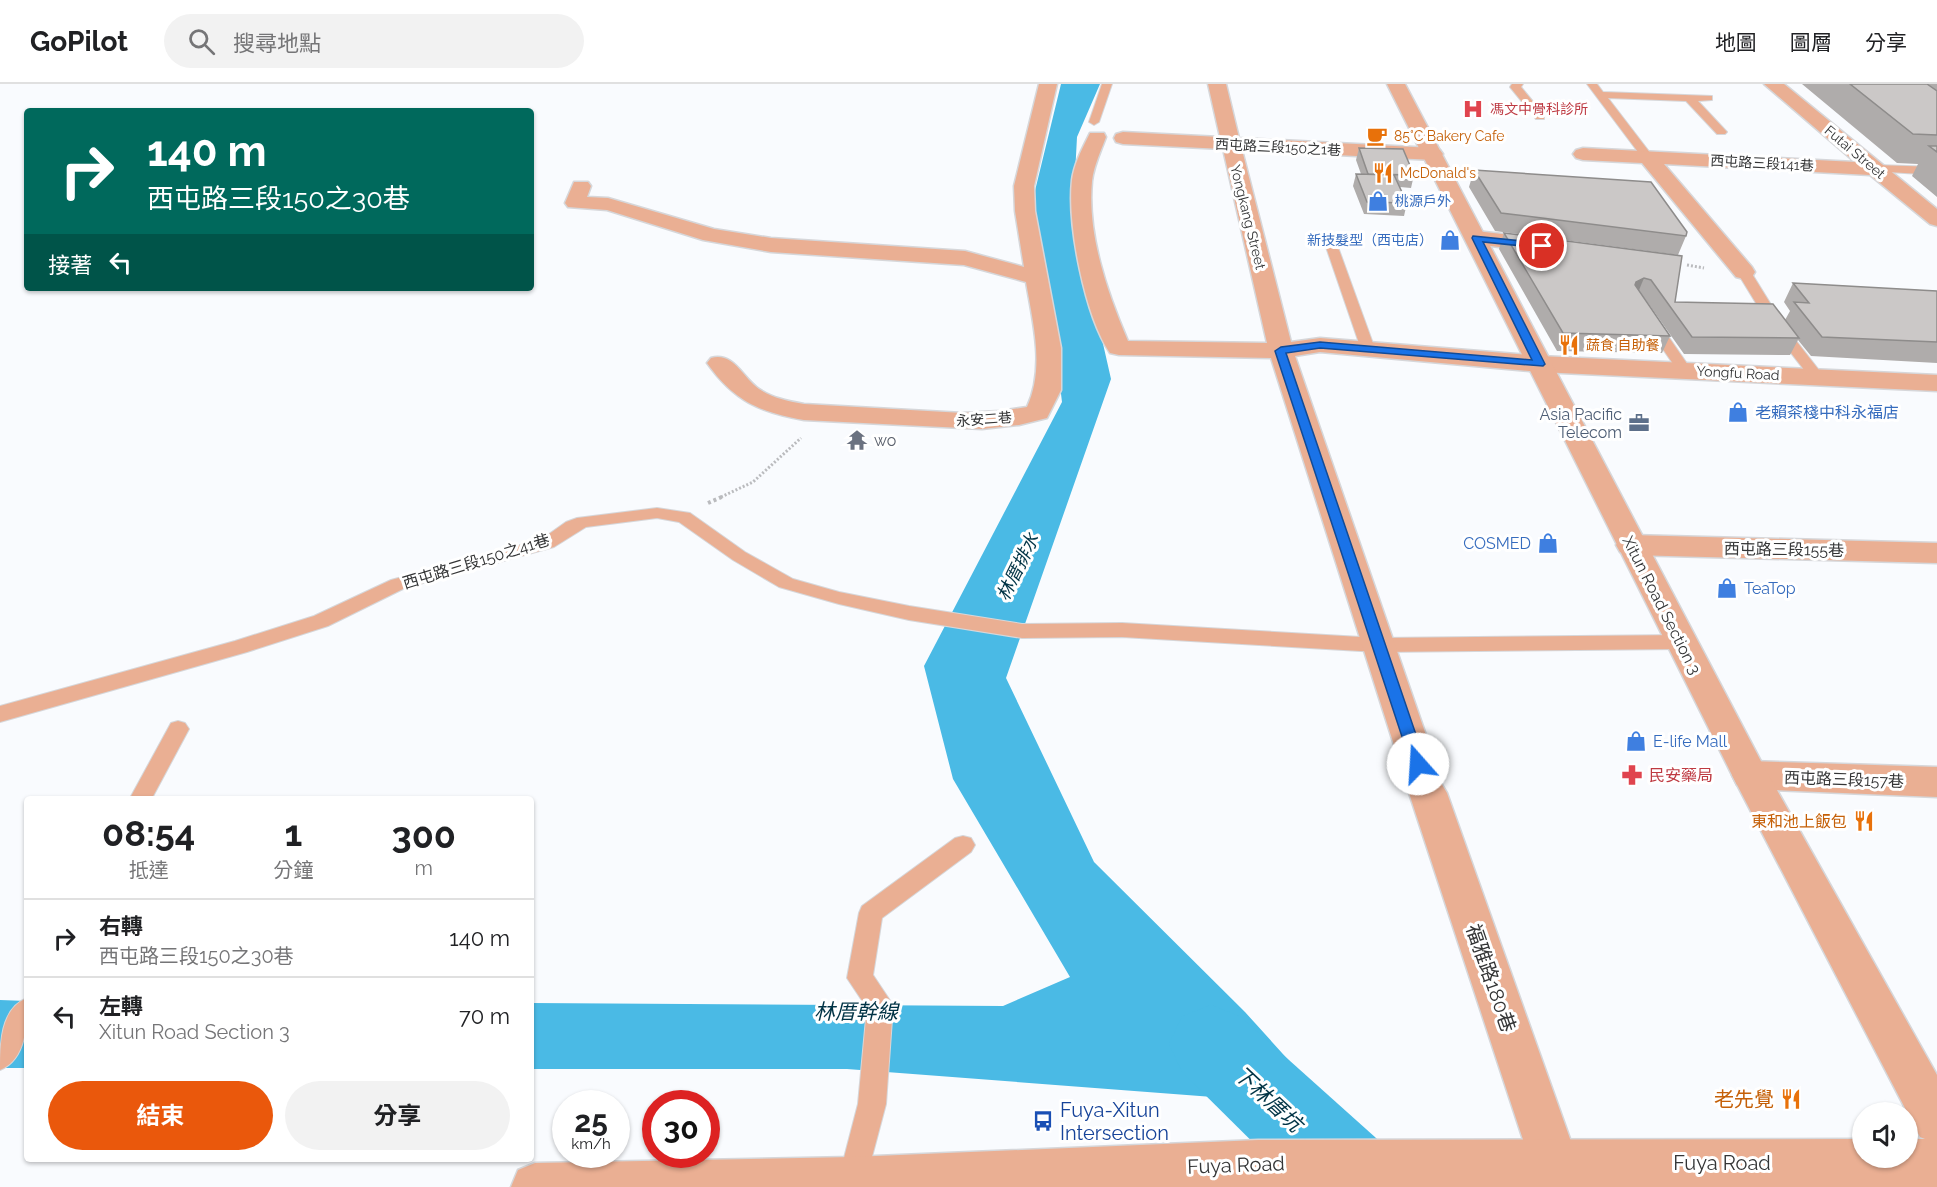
<!DOCTYPE html>
<html lang="zh-TW">
<meta charset="utf-8">
<style>
body{margin:0;font-family:Raleway,"Noto Sans TC",sans-serif;background:#f2f2f2;color:#202124;height:100vh;display:flex;flex-direction:column;font-size:22px;white-space:nowrap}
*{box-sizing:border-box;margin:0}
p{font-size:20px;color:#757577}
.icon{flex:none;width:33px;height:33px;fill:none;stroke:currentColor;stroke-width:2;stroke-linecap:round;stroke-linejoin:round}
.map{position:relative;flex:1;overflow:hidden}
.panel{position:absolute;left:24px;top:712px;width:510px;height:366px;display:flex;flex-direction:column;background:#fff;border-radius:6px;box-shadow:0 2px 4px #0004}
.panel>*{flex:none}
.hud{position:absolute;left:24px;top:24px;width:510px;height:183px;border-radius:6px;box-shadow:0 2px 4px #0004;background:#00695c;color:#fff;overflow:hidden}
.tools{position:absolute;left:1852px;top:1018px;display:grid;gap:12px}
.tools a{display:grid;place-items:center;width:66px;height:66px;border-radius:50%;background:#fff;box-shadow:0 2px 4px #0004;font-size:30px}
.speed{position:absolute;left:552px;top:1006px;display:flex;gap:12px;font-size:30px;font-weight:700;text-align:center}
.speed>*{display:grid;place-content:center;width:78px;height:78px;border-radius:50%;background:#fff;box-shadow:0 2px 4px #0004;line-height:1}
.speed small{font-size:15px;font-weight:400}
.speed .limit{border:9px solid #d22;background:#fff;color:#111}
.pin{position:absolute;display:grid;place-items:center;width:51px;height:51px;color:#fff;margin:-26px;border:3px solid #fff;border-radius:50%;box-shadow:0 2px 6px #0007}
.me{position:absolute;width:66px;margin:-33px;rotate:341deg;stroke-linejoin:round;filter:drop-shadow(0 0 4px #0008)}
.turn{display:flex;align-items:center;gap:21px;height:126px;padding:0 24px;font-size:27px}
.turn .icon{width:78px;height:78px;stroke-width:2.5}
.turn b{display:block;font-size:42px;line-height:51px}
.then{display:flex;align-items:center;height:57px;padding:0 24px;background:#0003;gap:12px;font-size:22px}
.eta{display:flex;justify-content:space-evenly;align-items:center;height:102px;text-align:center}
.eta b{font-size:36px;font-weight:700;line-height:42px}
.cta{display:flex;gap:12px;margin-top:auto;padding:12px 24px}
.cta a{flex:1;height:69px;border-radius:36px;background:#ea580c;color:#fff;font-size:24px;font-weight:700;line-height:69px;text-align:center}
.cta a+a{background:#f2f2f2;color:#202124}
ul{padding:0;list-style:none}
li{display:flex;align-items:center;gap:18px;height:78px;padding:0 24px;border-top:2px solid #e0e0e0}
li div{flex:1}
li b{display:block;font-size:22px}
li em{font-style:normal}
header{display:flex;align-items:center;gap:36px;box-sizing:border-box;height:84px;padding:0 30px;background:#fff;border-bottom:2px solid #e0e0e0}
header strong{font-size:28px}
nav{display:flex;gap:33px;margin-inline-start:auto;font-size:21px}
.search{width:420px;height:54px;background:#f2f2f2;display:flex;align-items:center;gap:15px;box-sizing:border-box;padding:0 21px;border-radius:33px;color:#757577;font-size:22px}
.map>svg:first-child{display:block}
</style>
<header>
<strong>GoPilot</strong>
<div class="search"><svg class="icon" aria-label="search" viewBox="0 0 24 24"><circle cx="10" cy="10" r="6"/><path d="M15 15l6 6"/></svg>搜尋地點</div>
<nav><a>地圖</a><a>圖層</a><a>分享</a></nav>
</header>
<div class="map">
<svg width="1937" height="1103" viewBox="0 0 1937 1103">
<rect width="100%" height="100%" fill="#f9fbfe"/>
<path fill="#4abae5" d="M 1061,0 L 1100,0 L 1077,53 L 1072,147 L 1094,220 L 1111,295 L 1006,594 L 1094,778 L 1245,928 L 1330,1022 L 847,985 L 531,985 L 531,919 L 1003,922 L 1070,893 L 953,695 L 924,582 L 1062,318 L 1048,202 L 1032,119 Z
M 0,916 L 27,917 L 27,984 L 0,984 Z"/>
<g fill="none" stroke-linecap="round" stroke-linejoin="round">
<path fill="#4abae5" fill-rule="evenodd" d="M 1211,921 L 1240,932 L 1395,1071 L 1408,1103 L 1298,1103 L 1182,988 L 1169,960 L 1182,932 Z"/>
<g stroke="#d6d7da" stroke-width="2">
<path id="service" d="M 1102,0 L 1112,0 L 1099,38 L 1094,41 L 1089,38 Z
M 1512,0 L 1523,0 L 1521,3 L 1544,31 L 1544,35 L 1536,35 L 1510,3 Z
M 1587,0 L 1597,0 L 1603,8 L 1712,12 L 1712,16 L 1698,17 L 1727,48 L 1725,50 L 1717,50 L 1686,17 L 1608,14 L 1654,74 L 1652,76 L 1644,76 Z
M 1876,81 L 1937,83 L 1937,91 L 1872,87 L 1872,83 Z
M 1332,159 L 1338,163 L 1375,265 L 1373,268 L 1363,268 L 1361,265 L 1326,163 Z
M 1744,184 L 1749,185 L 1783,240 L 1822,290 L 1825,293 L 1822,296 L 1812,296 L 1770,242 L 1737,188 Z
M 1652,235 L 1657,236 L 1690,284 L 1693,287 L 1690,290 L 1680,290 L 1645,239 Z
M 657,424 L 690,429 L 745,468 L 793,495 L 839,508 L 909,522 L 1022,540 L 1122,539 L 1378,554 L 1682,551 L 1689,553 L 1692,558 L 1689,563 L 1682,565 L 1378,568 L 1122,553 L 1022,554 L 909,536 L 839,520 L 779,503 L 733,476 L 679,438 L 657,434 L 586,443 L 554,463 L 405,504 L 328,542 L 247,568 L 0,638 L 0,622 L 235,557 L 314,532 L 391,496 L 542,455 L 566,438 L 577,434 Z
M 178,637 L 185,639 L 189,645 L 151,716 L 129,716 L 171,639 Z
M 963,752 L 971,754 L 975,761 L 971,768 L 882,834 L 873,891 L 893,921 L 886,1020 L 864,1103 L 840,1103 L 838,1097 L 858,1020 L 867,924 L 847,894 L 859,829 L 862,822 L 955,754 Z
M 27,914 C 27,939 27,975 0,986 C 0,961 0,925 27,914 Z"/>
</g>
<g stroke="#d6d7da" stroke-width="3">
<path id="minor" d="M 1039,0 L 1057,0 L 1034,102 L 1035,127 L 1061,264 L 1061,306 L 1047,334 L 1019,341 L 982,345 L 804,336 C 759,328 734,317 707,279 L 711,274 C 734,268 742,293 759,305 C 772,314 788,317 804,320 L 963,329 L 1000,327 L 1027,323 C 1045,284 1033,239 1026,198 L 964,181 L 771,168 L 703,156 L 607,126 L 568,123 L 565,119 L 574,98 L 588,98 L 591,102 L 587,113 L 608,114 L 714,145 L 771,154 L 965,167 L 1024,183 L 1015,127 L 1014,102 Z
M 1208,0 L 1226,0 L 1239,54 L 1433,64 L 1440,66 L 1443,70 L 1440,74 L 1433,76 L 1242,66 L 1291,258 L 1320,254 L 1540,272 L 1937,291 L 1937,307 L 1540,288 L 1320,268 L 1295,272 L 1436,680 L 1431,690 L 1418,694 L 1405,690 L 1400,680 L 1271,274 L 1119,271 L 1110,269 C 1085,232 1067,141 1072,96 C 1074,81 1081,67 1088,53 L 1090,49 L 1104,49 L 1106,53 C 1101,67 1094,81 1092,97 C 1087,150 1107,208 1128,257 L 1267,259 L 1223,65 L 1123,60 L 1116,58 L 1114,54 L 1116,50 L 1123,48 L 1220,53 Z
M 1764,0 L 1784,0 L 1937,125 L 1937,142 L 1930,140 L 1870,91 L 1664,80 L 1752,183 L 1755,188 L 1752,193 L 1744,195 L 1736,193 L 1642,79 L 1583,76 L 1576,74 L 1573,70 L 1576,66 L 1583,64 L 1855,78 Z
M 1476,147 L 1545,155 L 1553,157 L 1556,162 L 1553,167 L 1545,169 L 1468,159 L 1465,154 L 1468,149 Z
M 1631,451 L 1937,459 L 1937,479 L 1631,471 L 1620,468 L 1616,461 L 1620,454 Z
M 1750,677 L 1937,683 L 1937,713 L 1750,705 L 1737,701 L 1732,691 L 1737,681 Z
M 1428,694 L 1441,699 L 1447,709 L 1579,1080 L 1572,1097 L 1557,1103 L 1538,1097 L 1531,1080 L 1409,709 L 1415,699 Z"/>
</g>
<g stroke="#d6d7da" stroke-width="3">
<path id="tertiary" d="M 1387,0 L 1405,0 L 1764,683 L 1937,991 L 1937,1103 L 511,1103 L 518,1086 L 535,1079 L 852,1073 L 1258,1056 L 1863,1055 L 1863,1074 L 1908,1074 L 1908,1055 L 1925,1055 L 1920,1053 L 1732,691 Z"/>
</g>
<path stroke="#babbbe" stroke-width="3" stroke-dasharray="2 2" stroke-linecap="butt" d="M 1687,181 L 1704,184
M 721,413 L 753,398 L 801,354"/>
<path stroke="#babbbe" stroke-width="4" stroke-dasharray="3 3" stroke-linecap="butt" d="M 708,419 L 724,412"/>
<use href="#service" fill="#eaaf93" fill-rule="evenodd"/>
<use href="#minor" fill="#eaaf93" fill-rule="evenodd"/>
<use href="#tertiary" fill="#eaaf93" fill-rule="evenodd"/>
</g>
<path fill="#afacab" d="M 1802,0 L 1937,0 L 1937,113 L 1912,92 L 1918,80 L 1897,79 Z
M 1359,64 L 1414,91 L 1411,104 L 1400,103 L 1407,119 L 1404,132 L 1364,130 L 1353,102 L 1356,90 L 1361,90 L 1356,76 Z
M 1474,86 L 1686,152 L 1678,171 L 1495,147 L 1469,103 Z
M 1504,149 L 1682,172 L 1675,218 L 1785,236 L 1790,227 L 1784,218 L 1793,199 L 1937,207 L 1937,279 L 1811,272 L 1798,256 L 1790,271 L 1684,270 L 1643,212 L 1670,252 L 1662,269 L 1557,267 L 1499,165 Z"/>
<path fill="#8e8c8b" d="M 1644,194 L 1637,211 L 1629,215 L 1636,198 Z"/>
<path fill="#cbc8c7" stroke="#8e8c8b" stroke-width="1.5" d="M 1850,0 L 1927,0 L 1937,7 L 1937,51 L 1913,50 Z
M 1929,62 L 1937,62 L 1937,68 Z
M 1359,64 L 1403,65 L 1414,91 L 1368,90 Z
M 1474,86 L 1651,98 L 1687,148 L 1686,152 L 1501,129 Z
M 1356,90 L 1394,91 L 1407,119 L 1367,118 Z
M 1504,149 L 1682,172 L 1675,218 L 1773,220 L 1799,254 L 1692,253 L 1651,196 L 1644,194 L 1636,198 L 1635,201 L 1670,252 L 1563,249 Z
M 1793,199 L 1937,207 L 1937,258 L 1822,253 L 1794,218 L 1809,219 Z"/>
<path fill="#1a73e8" stroke="#114b97" stroke-width="1.5" d="M 1473,152 L 1542,159 L 1546,162 L 1542,164 L 1483,158 L 1545,280 L 1543,282 L 1320,264 L 1286,269 L 1426,680 L 1424,684 L 1413,684 L 1411,680 L 1275,267 L 1281,263 L 1320,258 L 1532,276 L 1472,154 Z"/>
<defs>
<g id="hospital-bare" transform="scale(1.62)"><path d="M-5-5h3v3.5h4V-5h3V5h-3V1.5h-4V5h-3Z" fill="#e0444e" stroke="#fff" stroke-width="2.5" paint-order="stroke"/></g>
<g id="cafe-bare" transform="scale(1.62)"><path d="M-5.5-4.5H6V0H3Q3 3.5 0 3.5H-2.5Q-5.5 3.5-5.5 0ZM3-3.2v2h1.7v-2ZM-6 4.5H4V6H-6Z" fill="#e8710a" stroke="#fff" stroke-width="2.5" paint-order="stroke"/></g>
<g id="restaurant-bare" transform="scale(1.62)"><path d="M-5-6h1v4h1v-4h1v4h1v-4h1v5L-1.5 .5V6h-2V.5L-5-1ZM5-6V6H3V1.5H1.5Q1.5-4 5-6Z" fill="#e8710a" stroke="#fff" stroke-width="2.5" paint-order="stroke"/></g>
<g id="shop-bare" transform="scale(1.62)"><path d="M-5-2.5h2.3a2.7 3.5 0 0 1 5.4 0H5L5.5 6h-11ZM-1.5-2.5h3a1.5 2.3 0 0 0-3 0Z" fill="#3f7fe0" stroke="#fff" stroke-width="2.5" paint-order="stroke"/></g>
<g id="office-bare" transform="scale(1.62)"><path d="M-6-3h4V-5.5h4V-3h4V5H-6ZM-1-4.5V-3h2v-1.5ZM-6 0V1H6V0Z" fill="#5c6f8a" stroke="#fff" stroke-width="2.5" paint-order="stroke"/></g>
<g id="temple-bare" transform="scale(1.62)"><path d="M0-6L5-2H3V0L6.5 2.5H4V6H1.5V3h-3V6H-4V2.5H-6.5L-3 0V-2H-5Z" fill="#6b7280" stroke="#fff" stroke-width="2.5" paint-order="stroke"/></g>
<g id="pharmacy-bare" transform="scale(1.62)"><path d="M-2-6h4v4h4v4h-4v4h-4v-4h-4v-4h4Z" fill="#e0444e" stroke="#fff" stroke-width="2.5" paint-order="stroke"/></g>
<g id="bus-bare" transform="scale(1.62)"><path d="M-5-6H5V4H4V6H2V4H-2V6H-4V4H-5ZM-3.5-4V0h7V-4ZM-3.5 1.2v1.5H-2V1.2ZM2 1.2v1.5H3.5V1.2Z" fill="#1a4fb4" stroke="#fff" stroke-width="2.5" paint-order="stroke"/></g>
</defs>
<g fill-rule="evenodd">
<use href="#hospital-bare" x="1473" y="25"/>
<use href="#cafe-bare" x="1377" y="52"/>
<use href="#restaurant-bare" x="1383" y="89"/>
<use href="#shop-bare" x="1378" y="117"/>
<use href="#shop-bare" x="1450" y="156"/>
<use href="#restaurant-bare" x="1569" y="261"/>
<use href="#shop-bare" x="1738" y="328"/>
<use href="#office-bare" x="1639" y="339"/>
<use href="#temple-bare" x="857" y="356"/>
<use href="#shop-bare" x="1548" y="459"/>
<use href="#shop-bare" x="1727" y="504"/>
<use href="#shop-bare" x="1636" y="657"/>
<use href="#pharmacy-bare" x="1632" y="691"/>
<use href="#restaurant-bare" x="1864" y="737"/>
<use href="#restaurant-bare" x="1791" y="1015"/>
<use href="#bus-bare" x="1043" y="1037"/>
</g>
<g text-anchor="middle" stroke-width="6" stroke-linejoin="round" paint-order="stroke">
<g font-size="14" fill="#be3a42" stroke="#fff" text-anchor="start">
<text x="1490" y="30">馮文中骨科診所</text>
</g>
<g font-size="14" fill="#c56008" stroke="#fff" text-anchor="start">
<text x="1394" y="57">85°C Bakery Cafe</text>
<text x="1400" y="94">McDonald's</text>
<text x="1586" y="266">蔬食 自助餐</text>
</g>
<g font-size="14" fill="#343536" stroke="#fff">
<text transform="translate(1278 63) rotate(3)" y="5">西屯路三段150之1巷</text>
<text transform="translate(1855 68) rotate(40)" y="5">Futai Street</text>
<text transform="translate(1762 79) rotate(3)" y="5">西屯路三段141巷</text>
<text transform="translate(1248 133) rotate(76)" y="5">Yongkang Street</text>
<text transform="translate(1738 289) rotate(3)" y="5">Yongfu Road</text>
<text transform="translate(984 335) rotate(-4)" y="5">永安二巷</text>
</g>
<g font-size="14" fill="#366cbe" stroke="#fff" text-anchor="start">
<text x="1395" y="122">桃源戶外</text>
<text x="1433" y="161" text-anchor="end">新技髮型（西屯店）</text>
</g>
<g font-size="16" fill="#366cbe" stroke="#fff" text-anchor="start">
<text x="1755" y="334">老賴茶棧中科永福店</text>
<text x="1531" y="465" text-anchor="end">COSMED</text>
<text x="1744" y="510">TeaTop</text>
<text x="1653" y="663">E-life Mall</text>
</g>
<g font-size="16" fill="#4e5e75" stroke="#fff" text-anchor="end">
<text x="1622" y="336">Asia Pacific<tspan x="1622" dy="18">Telecom</tspan></text>
</g>
<g font-size="16" fill="#5b616d" stroke="#fff" text-anchor="start">
<text x="874" y="362">wo</text>
</g>
<g font-size="16" fill="#343536" stroke="#fff">
<text transform="translate(1784 465) rotate(1)" y="6">西屯路三段155巷</text>
<text transform="translate(476 477) rotate(-17)" y="6">西屯路三段150之41巷</text>
<text transform="translate(1662 521) rotate(63)" y="6">Xitun Road Section 3</text>
<text transform="translate(1844 695) rotate(2)" y="6">西屯路三段157巷</text>
</g>
<g font-size="16" fill="#be3a42" stroke="#fff" text-anchor="start">
<text x="1649" y="697">民安藥局</text>
</g>
<g font-size="16" fill="#c56008" stroke="#fff" text-anchor="end">
<text x="1847" y="743">東和池上飯包</text>
</g>
<g font-size="18" font-style="italic" fill="#003345" stroke="#fff">
<text transform="translate(1018 483) rotate(-64)" y="6">林厝排水</text>
</g>
<g font-size="20" fill="#343536" stroke="#fff">
<text transform="translate(1491 894) rotate(71)" y="7">福雅路180巷</text>
<text x="1722" y="1086">Fuya Road</text>
<text transform="translate(1236 1081) rotate(-2)" y="7">Fuya Road</text>
</g>
<g font-size="20" fill="#c56008" stroke="#fff" text-anchor="end">
<text x="1774" y="1022">老先覺</text>
</g>
<g font-size="20" fill="#164399" stroke="#fff" text-anchor="start">
<text x="1060" y="1033">Fuya-Xitun<tspan x="1060" dy="23">Intersection</tspan></text>
</g>
<g font-size="21" font-style="italic" fill="#003345" stroke="#fff">
<text x="856" y="935">林厝幹線</text>
<text transform="translate(1268 1015) rotate(43)" y="7">下林厝坑</text>
</g>
</g>
</svg>
<div class="tools">
<a><svg class="icon" aria-label="sound" viewBox="0 0 24 24"><path d="M4 9h4l5-4v14l-5-4H4zM17 9q2 3 0 6"/></svg></a>
</div>
<div class="speed"><div>25<small>km/h</small></div><div class="limit">30</div></div>
<div class="pin" style="left:1542px;top:162px;background:#d93025"><svg class="icon" aria-label="arrive" viewBox="0 0 24 24"><path d="M6 21V4h12l-3 4 3 4H6"/></svg></div>
<svg class="me" style="left:1418px;top:680px" viewBox="-20 -20 40 40"><circle r="19" fill="#fff"/><path d="M0-13L10 11 0 6-10 11z" fill="#1a73e8"/></svg>
<div class="hud">
<div class="turn"><svg class="icon" aria-label="right" viewBox="0 0 24 24"><path d="M7 20v-9h11M14 6l5 5-5 5"/></svg><div><b>140 m</b>西屯路三段150之30巷</div></div>
<div class="then">接著<svg class="icon" aria-label="left" viewBox="0 0 24 24"><path d="M17 20v-9H6M10 6l-5 5 5 5"/></svg></div>
</div>
<section class="panel">
<div class="eta">
<div><b>08:54</b><p>抵達</p></div>
<div><b>1</b><p>分鐘</p></div>
<div><b>300</b><p>m</p></div>
</div>
<ul>
<li><svg class="icon" aria-label="right" viewBox="0 0 24 24"><path d="M7 20v-9h11M14 6l5 5-5 5"/></svg><div><b>右轉</b><p>西屯路三段150之30巷</p></div><em>140 m</em></li>
<li><svg class="icon" aria-label="left" viewBox="0 0 24 24"><path d="M17 20v-9H6M10 6l-5 5 5 5"/></svg><div><b>左轉</b><p>Xitun Road Section 3</p></div><em>70 m</em></li>
</ul>
<div class="cta"><a>結束</a><a>分享</a></div>
</section>
</div>
